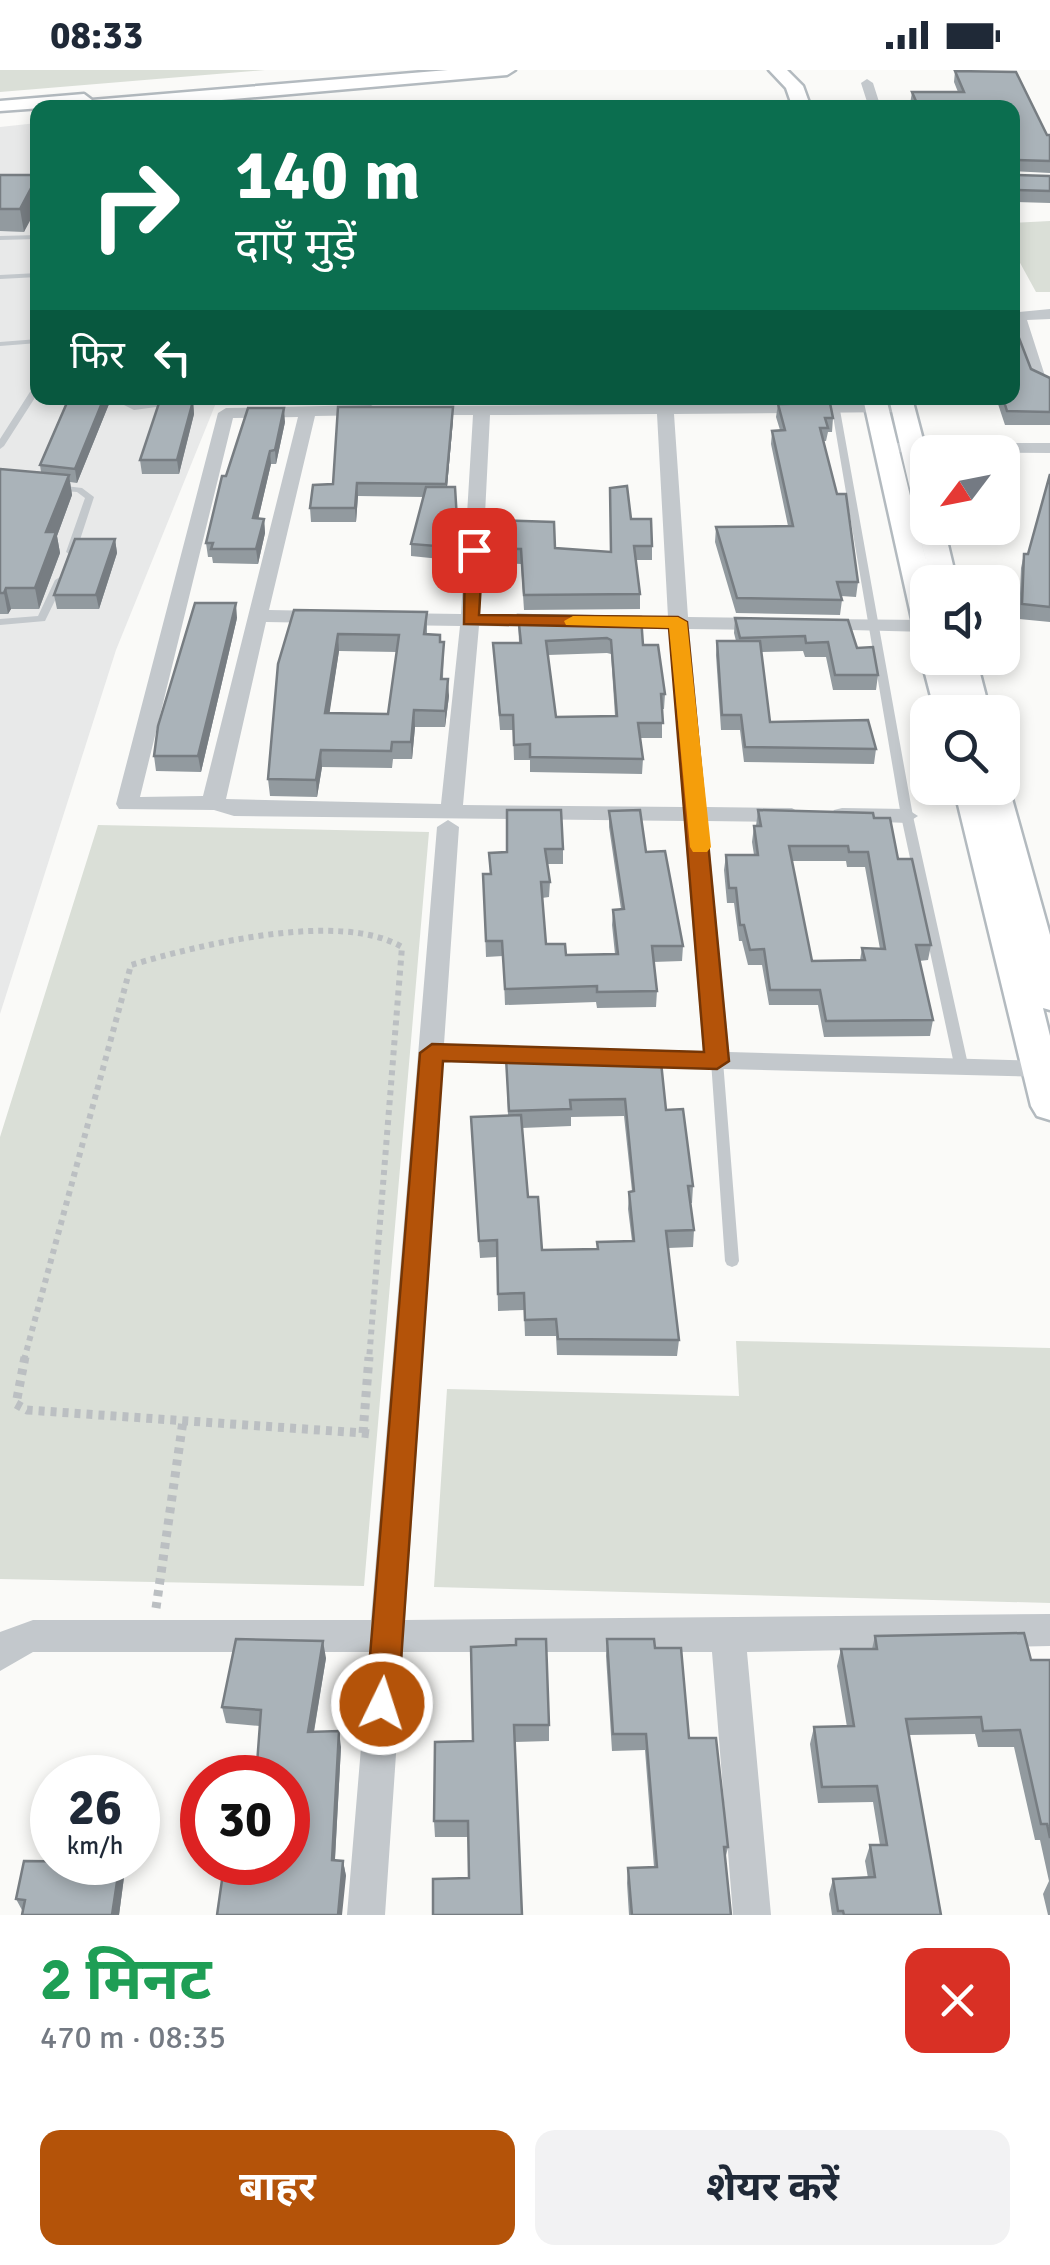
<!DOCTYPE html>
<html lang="hi">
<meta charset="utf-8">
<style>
body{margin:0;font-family:Signika,"Noto Sans Devanagari",sans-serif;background:#f2f2f3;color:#1f2937;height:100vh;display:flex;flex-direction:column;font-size:38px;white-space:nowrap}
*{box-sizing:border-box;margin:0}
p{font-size:32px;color:#747a83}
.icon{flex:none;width:55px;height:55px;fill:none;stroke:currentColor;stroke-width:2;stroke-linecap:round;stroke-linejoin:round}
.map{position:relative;height:1845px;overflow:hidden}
.panel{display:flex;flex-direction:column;background:#fff;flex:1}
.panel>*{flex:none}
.top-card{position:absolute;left:30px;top:30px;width:990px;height:305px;border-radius:20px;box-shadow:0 5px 15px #0003;background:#0b6e4f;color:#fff;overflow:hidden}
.needle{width:65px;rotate:238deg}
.buttons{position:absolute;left:910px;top:365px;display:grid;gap:20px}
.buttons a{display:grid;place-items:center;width:110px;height:110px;border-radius:20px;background:#fff;box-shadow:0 5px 15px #0003;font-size:50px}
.speed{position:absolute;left:30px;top:1685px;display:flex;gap:20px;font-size:50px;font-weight:700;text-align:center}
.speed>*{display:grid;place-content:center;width:130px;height:130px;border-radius:50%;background:#fff;box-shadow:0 5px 15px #0003;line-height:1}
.speed small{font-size:25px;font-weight:400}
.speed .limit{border:15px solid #d22;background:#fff;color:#111}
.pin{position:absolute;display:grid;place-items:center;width:85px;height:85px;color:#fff;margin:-42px;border-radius:20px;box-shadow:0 5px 15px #0006}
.me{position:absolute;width:110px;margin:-55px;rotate:4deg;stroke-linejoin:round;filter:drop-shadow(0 0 8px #0008)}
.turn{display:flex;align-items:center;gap:35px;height:210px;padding:0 40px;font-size:45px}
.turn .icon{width:130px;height:130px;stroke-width:2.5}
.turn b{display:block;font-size:70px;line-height:85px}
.then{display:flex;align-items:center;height:95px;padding:0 40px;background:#0003;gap:20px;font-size:38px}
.round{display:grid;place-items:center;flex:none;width:105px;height:105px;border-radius:20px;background:#f2f2f3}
.head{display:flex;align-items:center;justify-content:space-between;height:170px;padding:0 40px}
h1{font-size:60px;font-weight:700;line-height:75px;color:#1e9e55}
.cta{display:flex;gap:20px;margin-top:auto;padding:20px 40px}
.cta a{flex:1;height:115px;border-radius:20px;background:#b45309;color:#fff;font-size:40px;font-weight:700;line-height:115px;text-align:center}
.cta a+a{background:#f2f2f3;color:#1f2937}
.status{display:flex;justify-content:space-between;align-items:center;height:70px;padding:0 50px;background:#fff;direction:ltr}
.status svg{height:28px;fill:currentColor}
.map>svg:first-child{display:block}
</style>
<div class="status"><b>08:33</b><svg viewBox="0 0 49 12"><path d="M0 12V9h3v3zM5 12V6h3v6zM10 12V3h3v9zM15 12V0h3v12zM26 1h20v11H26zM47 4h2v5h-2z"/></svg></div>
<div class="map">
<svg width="1050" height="1845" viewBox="0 0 1050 1845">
<rect width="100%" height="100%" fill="#fafaf8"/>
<path fill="#e8e9e9" d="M 37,53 L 38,328 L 218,328 L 116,580 L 0,944 L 0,57 Z"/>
<path fill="#dadfd7" d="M 0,0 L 265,0 L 0,22 Z
M 1050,151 L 1050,222 L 1036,222 L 1013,180 L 1013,153 Z
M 98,755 L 429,762 L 364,1516 L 0,1509 L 0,1067 Z
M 736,1271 L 1050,1278 L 1050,1533 L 434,1517 L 447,1319 L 739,1326 Z"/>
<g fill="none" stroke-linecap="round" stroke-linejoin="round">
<g stroke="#b3babf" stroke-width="5">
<path id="secondary" d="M 448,0 L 515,0 L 507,5 L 130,38 L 55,37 L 0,41 L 0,31 L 84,24 L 92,30 Z
M 769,0 L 787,0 L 803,16 L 811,38 L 793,38 L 786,18 Z
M 863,328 L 886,328 L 930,507 L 918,458 L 928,451 L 928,458 L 944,458 L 957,512 L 928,512 L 928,566 L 914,558 Z
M 889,328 L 912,328 L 928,389 L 928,448 L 915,440 Z
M 928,581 L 928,588 L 976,588 L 990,642 L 935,642 L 921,588 Z
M 1002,711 L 1009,718 L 1050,865 L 1050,940 L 1043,938 L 1050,966 L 1050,1050 L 1037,1046 L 1031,1036 L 954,718 L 1002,718 Z"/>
</g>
<path stroke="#bbbfc2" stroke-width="6" stroke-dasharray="5 5" stroke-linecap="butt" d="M 24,1290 L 131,895 C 199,875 339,840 402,877 L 369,1290"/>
<path stroke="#bbbfc2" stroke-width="9" stroke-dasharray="6 6" stroke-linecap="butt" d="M 25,1287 L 16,1334 L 27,1340 L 363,1363
M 363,1363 L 371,1364
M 363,1363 L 369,1287
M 156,1538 L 183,1351"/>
<path fill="#c3c8cc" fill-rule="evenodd" d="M 38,165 L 38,169 L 0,170 L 0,166 Z
M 38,203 L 38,207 L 0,209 L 0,205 Z
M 38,269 L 38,273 L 0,276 L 0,272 Z
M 35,314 L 38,314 L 38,323 L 4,376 L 0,379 L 0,369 Z
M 110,328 L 120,328 L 135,334 L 171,331 L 175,333 L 171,335 L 134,340 Z
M 836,337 L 840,340 L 913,746 L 969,999 L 967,1002 L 957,1002 L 955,999 L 901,746 L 832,340 Z
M 57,415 L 82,418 L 94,427 L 76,482 L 71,485 L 66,482 L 85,428 L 77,422 L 54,420 L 53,418 Z
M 60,507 L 65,510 L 45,551 L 0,555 L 0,549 L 38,546 L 55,510 Z
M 717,986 L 723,991 L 739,1191 L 737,1195 L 732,1197 L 727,1195 L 725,1191 L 711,991 Z"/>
<path fill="#c3c8cc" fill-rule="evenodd" d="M 867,9 L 873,13 L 881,38 L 869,38 L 861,13 Z
M 1050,239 L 1050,249 L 1027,250 L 1045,306 L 1050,308 L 1050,319 L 1030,309 L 1012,253 L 1019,242 Z
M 902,333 L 910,338 L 908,342 L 674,344 L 688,547 L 768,548 L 778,554 L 768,560 L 689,559 L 706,737 L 792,738 L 803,745 L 792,752 L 707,751 L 729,982 L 1042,991 L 1050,993 L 1050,1007 L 443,992 L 405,1550 L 1050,1544 L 1050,1576 L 747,1582 L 771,1845 L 733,1845 L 712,1582 L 403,1582 L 385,1845 L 347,1845 L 369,1582 L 33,1582 L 0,1601 L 0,1562 L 33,1550 L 371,1550 L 437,757 L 448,750 L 459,757 L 444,974 L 703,981 L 684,751 L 234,746 L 214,740 L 119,739 L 116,734 L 218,343 L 226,338 L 371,335 L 379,340 L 371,345 L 315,346 L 269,540 L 323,541 L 333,547 L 323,553 L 266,552 L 226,729 L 441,734 L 460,556 L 393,555 L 383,549 L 393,543 L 461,544 L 473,345 L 421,345 L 413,340 L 415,336 ZM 657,344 L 668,547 L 608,546 L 598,552 L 608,558 L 669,559 L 683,737 L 463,735 L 479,556 L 548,557 L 558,551 L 548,545 L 480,544 L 490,345 ZM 298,347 L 203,726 L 140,727 L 233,348 Z
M 887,373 L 1050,373 L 1050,383 L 881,382 L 881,374 Z
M 818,549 L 928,550 L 928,562 L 811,559 L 811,551 Z
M 842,738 L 907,739 L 918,746 L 907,753 L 834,750 L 831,745 L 834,740 Z"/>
<use href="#secondary" fill="#fff" fill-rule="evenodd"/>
</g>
<path fill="#929a9f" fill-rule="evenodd" d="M 955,1 L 1016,2 L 1047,65 L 1050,65 L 1050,103 L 1012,101 L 1012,38 L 912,38 L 910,34 L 912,22 L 958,22 L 954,12 Z
M 1012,103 L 1014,105 L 1050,106 L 1050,133 L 1012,132 Z
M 0,105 L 38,105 L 24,162 L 0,161 Z
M 1031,299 L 1050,308 L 1050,355 L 1005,355 L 996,328 L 1012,328 Z
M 69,328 L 108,328 L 109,334 L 77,413 L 70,412 L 72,425 L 57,466 L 60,483 L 39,539 L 11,539 L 8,544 L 0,544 L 0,399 L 41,402 L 40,395 Z
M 776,328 L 824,328 L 824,330 Z
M 193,331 L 194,344 L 179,404 L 142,404 L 140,390 Z
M 778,334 L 833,348 L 832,362 L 828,362 L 826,371 L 824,371 L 858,512 L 856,527 L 841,526 L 842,530 L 840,545 L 736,543 L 715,472 L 716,457 L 788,456 L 771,374 L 772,361 L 780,360 L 776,347 Z
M 453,350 L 447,417 L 462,462 L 460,491 L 411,486 L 411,474 L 424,427 L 358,426 L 356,452 L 311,452 L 310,438 L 333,414 Z
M 285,352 L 276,394 L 271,394 L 258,449 L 264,449 L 265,463 L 258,494 L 213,493 L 212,487 L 208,487 L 206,473 L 226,406 Z
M 1050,404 L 1050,552 L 1019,549 L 1021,498 L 1024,484 L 1028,484 Z
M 631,449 L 652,476 L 652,490 L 636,490 L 640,524 L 640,539 L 524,540 L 521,494 L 486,492 L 486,478 L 555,478 L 610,482 Z
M 115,469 L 117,483 L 99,539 L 57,539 L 54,525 Z
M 294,540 L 427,542 L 427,564 L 440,572 L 444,572 L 443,609 L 449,626 L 445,657 L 415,657 L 412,689 L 393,689 L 392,698 L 322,697 L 317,727 L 270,726 L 268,709 ZM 339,581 L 397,582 L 388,644 L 329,643 Z
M 518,545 L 643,575 L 665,624 L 664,639 L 662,639 L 662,668 L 640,668 L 643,689 L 642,704 L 530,702 L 530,690 L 514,690 L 513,660 L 500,660 L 493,573 L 519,573 ZM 607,583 L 611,584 L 615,646 L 556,647 L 548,585 Z
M 237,548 L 201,702 L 156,701 L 154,686 Z
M 735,548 L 857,578 L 878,605 L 876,620 L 833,620 L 826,587 L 805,587 L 803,581 L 761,582 L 770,652 L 876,679 L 874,694 L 744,692 L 740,660 L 721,660 L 716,585 L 717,571 L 736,571 L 734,563 Z
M 507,740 L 563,779 L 563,794 L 547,794 L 550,812 L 549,827 L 542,828 L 546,874 L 566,885 L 615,884 L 612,855 L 613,840 L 621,839 L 609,757 L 609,741 L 646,782 L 683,876 L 682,891 L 653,892 L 657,921 L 656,937 L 597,938 L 596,932 L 505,935 L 503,886 L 486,887 L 483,804 L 490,804 L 489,783 L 507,782 Z
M 758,740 L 874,748 L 898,789 L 931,875 L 928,890 L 919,891 L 933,950 L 930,966 L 824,967 L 818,935 L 769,935 L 762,895 L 748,895 L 742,871 L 739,871 L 734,833 L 727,833 L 724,800 L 726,785 L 754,785 L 752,772 L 754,756 L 756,756 ZM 792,791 L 846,791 L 847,797 L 865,797 L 880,879 L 862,878 L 860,890 L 812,891 Z
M 506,988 L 567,992 L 666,1040 L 693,1116 L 692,1133 L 690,1133 L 694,1160 L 693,1177 L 668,1178 L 679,1270 L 677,1286 L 557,1285 L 556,1266 L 525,1266 L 524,1240 L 498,1241 L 497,1187 L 480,1188 L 472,1064 L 508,1045 ZM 624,1046 L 632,1121 L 629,1122 L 628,1139 L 632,1171 L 597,1179 L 542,1180 L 528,1127 L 522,1058 L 571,1056 L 571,1047 Z
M 875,1566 L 1031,1590 L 1050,1590 L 1050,1845 L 1048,1845 L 1043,1824 L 1049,1811 L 1040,1770 L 1035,1770 L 1014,1677 L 978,1677 L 975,1664 L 909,1665 L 941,1845 L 832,1845 L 829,1824 L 833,1809 L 868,1808 L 865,1791 L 870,1775 L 880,1775 L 873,1732 L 818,1733 L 810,1674 L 814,1657 L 847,1657 L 837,1596 L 841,1579 L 872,1579 Z
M 607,1569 L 655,1578 L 689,1668 L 728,1777 L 725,1790 L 731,1845 L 629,1845 L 627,1813 L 628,1798 L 654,1797 L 645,1680 L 612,1681 L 606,1586 Z
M 471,1577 L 549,1655 L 549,1671 L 515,1672 L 469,1808 L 468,1767 L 435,1767 L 434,1751 L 473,1671 Z
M 326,1588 L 314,1662 L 341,1677 L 335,1790 L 343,1791 L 346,1806 L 248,1804 L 260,1656 L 226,1653 L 222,1637 Z
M 52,1792 L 126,1792 L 119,1845 L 23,1842 L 16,1829 Z"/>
<path fill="#777d82" d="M 38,106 L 38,136 L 24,162 L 20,139 Z
M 104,328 L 108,328 L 109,334 L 77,413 L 75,399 Z
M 193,331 L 194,344 L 179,404 L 177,390 Z
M 453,337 L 453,350 L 446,428 L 446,414 Z
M 284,338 L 285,352 L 276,394 L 275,380 Z
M 270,381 L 271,394 L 255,463 L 253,448 Z
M 69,405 L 72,425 L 57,466 L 60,483 L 39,539 L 35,518 L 46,462 Z
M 357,413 L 358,426 L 356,452 L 355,438 Z
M 264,449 L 265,463 L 258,494 L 256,479 Z
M 115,469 L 117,483 L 99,539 L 96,525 Z
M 6,518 L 11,539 L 8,544 L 4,523 Z
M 236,533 L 237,548 L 201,702 L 198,686 Z
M 338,564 L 339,581 L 327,660 L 325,643 Z
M 448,609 L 449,626 L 445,657 L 445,641 Z
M 414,640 L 415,657 L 412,689 L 411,672 Z
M 321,680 L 322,697 L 317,727 L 316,710 Z
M 323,1571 L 326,1588 L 311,1678 L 308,1662 Z
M 339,1661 L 341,1677 L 334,1806 L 332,1790 Z
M 343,1791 L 346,1806 L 342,1845 L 338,1845 Z
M 120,1792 L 126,1792 L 119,1845 L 112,1845 Z"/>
<path fill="#aab3b9" stroke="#777d82" stroke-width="2.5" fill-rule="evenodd" d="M 955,1 L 1016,2 L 1047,65 L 1050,65 L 1050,91 L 1014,90 L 1012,94 L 1012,38 L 919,38 L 912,22 L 964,22 Z
M 1012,103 L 1014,105 L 1050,106 L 1050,121 L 1012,120 Z
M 0,105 L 38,105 L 20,139 L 0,139 Z
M 1012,250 L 1031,299 L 1050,308 L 1050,342 L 1007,341 L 1003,328 L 1012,328 Z
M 69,328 L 104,328 L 75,399 L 40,395 Z
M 160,330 L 193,331 L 177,390 L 140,390 Z
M 830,333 L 833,348 L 825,348 L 828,358 L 820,358 L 837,424 L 846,424 L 858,512 L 837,512 L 842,530 L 737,528 L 716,457 L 793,456 L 772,361 L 785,360 L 778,334 Z
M 338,337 L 453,337 L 446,414 L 357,413 L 355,438 L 310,438 L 313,415 L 333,414 Z
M 248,338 L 284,338 L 275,380 L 270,381 L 253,448 L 264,449 L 256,479 L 211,479 L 213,473 L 206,473 L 222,406 L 226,406 Z
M 0,399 L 69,405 L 46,462 L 56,462 L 35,518 L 6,518 L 4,523 L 0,523 Z
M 1050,404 L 1050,537 L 1022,534 L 1024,484 L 1028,484 Z
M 627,416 L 631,449 L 651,449 L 652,476 L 634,476 L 640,524 L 524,525 L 521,479 L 486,478 L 488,450 L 554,452 L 555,478 L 611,482 L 610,418 Z
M 426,417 L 455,417 L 457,450 L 462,450 L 460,478 L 411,474 Z
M 75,469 L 115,469 L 96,525 L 54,525 Z
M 195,533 L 236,533 L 198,686 L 154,686 L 158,656 Z
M 294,540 L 427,542 L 424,564 L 440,565 L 440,572 L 444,572 L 441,609 L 448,609 L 445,641 L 414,640 L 411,672 L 392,672 L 391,681 L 321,680 L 316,710 L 268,709 L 278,594 ZM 338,564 L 399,565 L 388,644 L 325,643 Z
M 518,545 L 641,547 L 643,575 L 658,575 L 665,624 L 661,624 L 663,653 L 638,653 L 643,689 L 530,687 L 530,674 L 514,675 L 513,645 L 500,645 L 493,573 L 521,573 ZM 607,568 L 611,570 L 617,646 L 556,647 L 546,571 Z
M 735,548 L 848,550 L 857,578 L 873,577 L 878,605 L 835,605 L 828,572 L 806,573 L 805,566 L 740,568 Z
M 717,571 L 760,571 L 770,652 L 868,650 L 876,679 L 745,677 L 741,645 L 722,645 Z
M 507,740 L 561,740 L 563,779 L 545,779 L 550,812 L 541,812 L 546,874 L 565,874 L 566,885 L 618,884 L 613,840 L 624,839 L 609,741 L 640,740 L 646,782 L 665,781 L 683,876 L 652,876 L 657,921 L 597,922 L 597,916 L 505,919 L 502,871 L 486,871 L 483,804 L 491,804 L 489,783 L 507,782 Z
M 758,740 L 873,743 L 874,748 L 890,748 L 898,789 L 912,789 L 931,875 L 916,875 L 933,950 L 826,951 L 820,920 L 770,920 L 764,879 L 750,880 L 744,855 L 740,855 L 736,818 L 729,818 L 726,785 L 758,785 L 754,756 L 761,756 ZM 789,776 L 848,776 L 849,782 L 868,782 L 885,879 L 862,878 L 865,890 L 812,891 Z
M 525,981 L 566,982 L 567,992 L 661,992 L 666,1040 L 683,1039 L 693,1116 L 688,1116 L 694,1160 L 666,1161 L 679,1270 L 558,1269 L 556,1249 L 525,1250 L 524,1223 L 498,1224 L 497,1170 L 479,1171 L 471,1047 L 521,1045 L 528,1127 L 538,1127 L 542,1180 L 598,1179 L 597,1172 L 634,1171 L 629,1122 L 634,1121 L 625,1029 L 570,1030 L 571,1039 L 509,1041 L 506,988 L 526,988 Z
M 1024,1563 L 1031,1590 L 1050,1590 L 1050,1768 L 1047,1754 L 1041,1754 L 1020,1660 L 983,1661 L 981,1647 L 906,1649 L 941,1845 L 844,1845 L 843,1841 L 838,1841 L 833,1809 L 875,1807 L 870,1775 L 887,1775 L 877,1716 L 822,1717 L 814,1657 L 854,1656 L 841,1579 L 877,1579 L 875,1566 Z
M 236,1569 L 323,1571 L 308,1662 L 339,1661 L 332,1790 L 343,1791 L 338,1845 L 217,1845 L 223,1803 L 248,1804 L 249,1792 L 288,1792 L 288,1708 L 256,1708 L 261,1640 L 222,1637 Z
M 516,1569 L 546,1569 L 549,1655 L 514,1655 L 522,1845 L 433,1845 L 433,1809 L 469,1808 L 468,1751 L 434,1751 L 435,1672 L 473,1671 L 471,1577 L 516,1575 Z
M 607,1569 L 654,1569 L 655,1578 L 681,1578 L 689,1668 L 716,1668 L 728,1777 L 724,1777 L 731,1845 L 632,1845 L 628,1798 L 657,1797 L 646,1664 L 613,1664 Z
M 24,1791 L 120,1792 L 112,1845 L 22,1845 L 25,1830 L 16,1829 Z"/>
<path fill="#b45309" stroke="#753606" stroke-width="2.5" d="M 474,474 L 483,480 L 479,545 L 678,547 L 687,552 L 729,991 L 717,999 L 443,991 L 398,1634 L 394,1645 L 382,1649 L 371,1645 L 366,1634 L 420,983 L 432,974 L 704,982 L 669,558 L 464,554 L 465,480 Z"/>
<path fill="#f59e0b" d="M 573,546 L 678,547 L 687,552 L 711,777 L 707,782 L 693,782 L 690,777 L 669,558 L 566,555 L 564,551 Z"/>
</svg>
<div class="buttons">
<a><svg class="needle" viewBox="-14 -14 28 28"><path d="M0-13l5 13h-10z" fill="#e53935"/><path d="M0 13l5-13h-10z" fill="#747a83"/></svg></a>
<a><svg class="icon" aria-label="sound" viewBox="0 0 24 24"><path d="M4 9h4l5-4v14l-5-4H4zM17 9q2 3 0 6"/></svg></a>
<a><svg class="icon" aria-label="search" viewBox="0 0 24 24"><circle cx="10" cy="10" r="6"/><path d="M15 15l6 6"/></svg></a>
</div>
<div class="speed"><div>26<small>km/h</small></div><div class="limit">30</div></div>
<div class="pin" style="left:474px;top:480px;background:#d93025"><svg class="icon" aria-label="arrive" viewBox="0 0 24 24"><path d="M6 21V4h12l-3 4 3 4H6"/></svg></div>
<svg class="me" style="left:382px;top:1634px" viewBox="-20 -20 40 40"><circle r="17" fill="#b45309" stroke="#fff" stroke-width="3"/><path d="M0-11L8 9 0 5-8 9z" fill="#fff"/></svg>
<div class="top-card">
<div class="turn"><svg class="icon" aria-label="right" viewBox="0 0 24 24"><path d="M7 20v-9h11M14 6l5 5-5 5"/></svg><div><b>140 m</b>दाएँ मुड़ें</div></div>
<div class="then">फिर<svg class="icon" aria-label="left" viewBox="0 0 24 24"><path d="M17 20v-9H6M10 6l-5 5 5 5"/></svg></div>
</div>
</div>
<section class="panel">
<div class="head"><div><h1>2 मिनट</h1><p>470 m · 08:35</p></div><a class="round" style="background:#d93025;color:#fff"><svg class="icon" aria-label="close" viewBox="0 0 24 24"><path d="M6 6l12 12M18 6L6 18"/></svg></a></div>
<div class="cta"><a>बाहर</a><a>शेयर करें</a></div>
</section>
